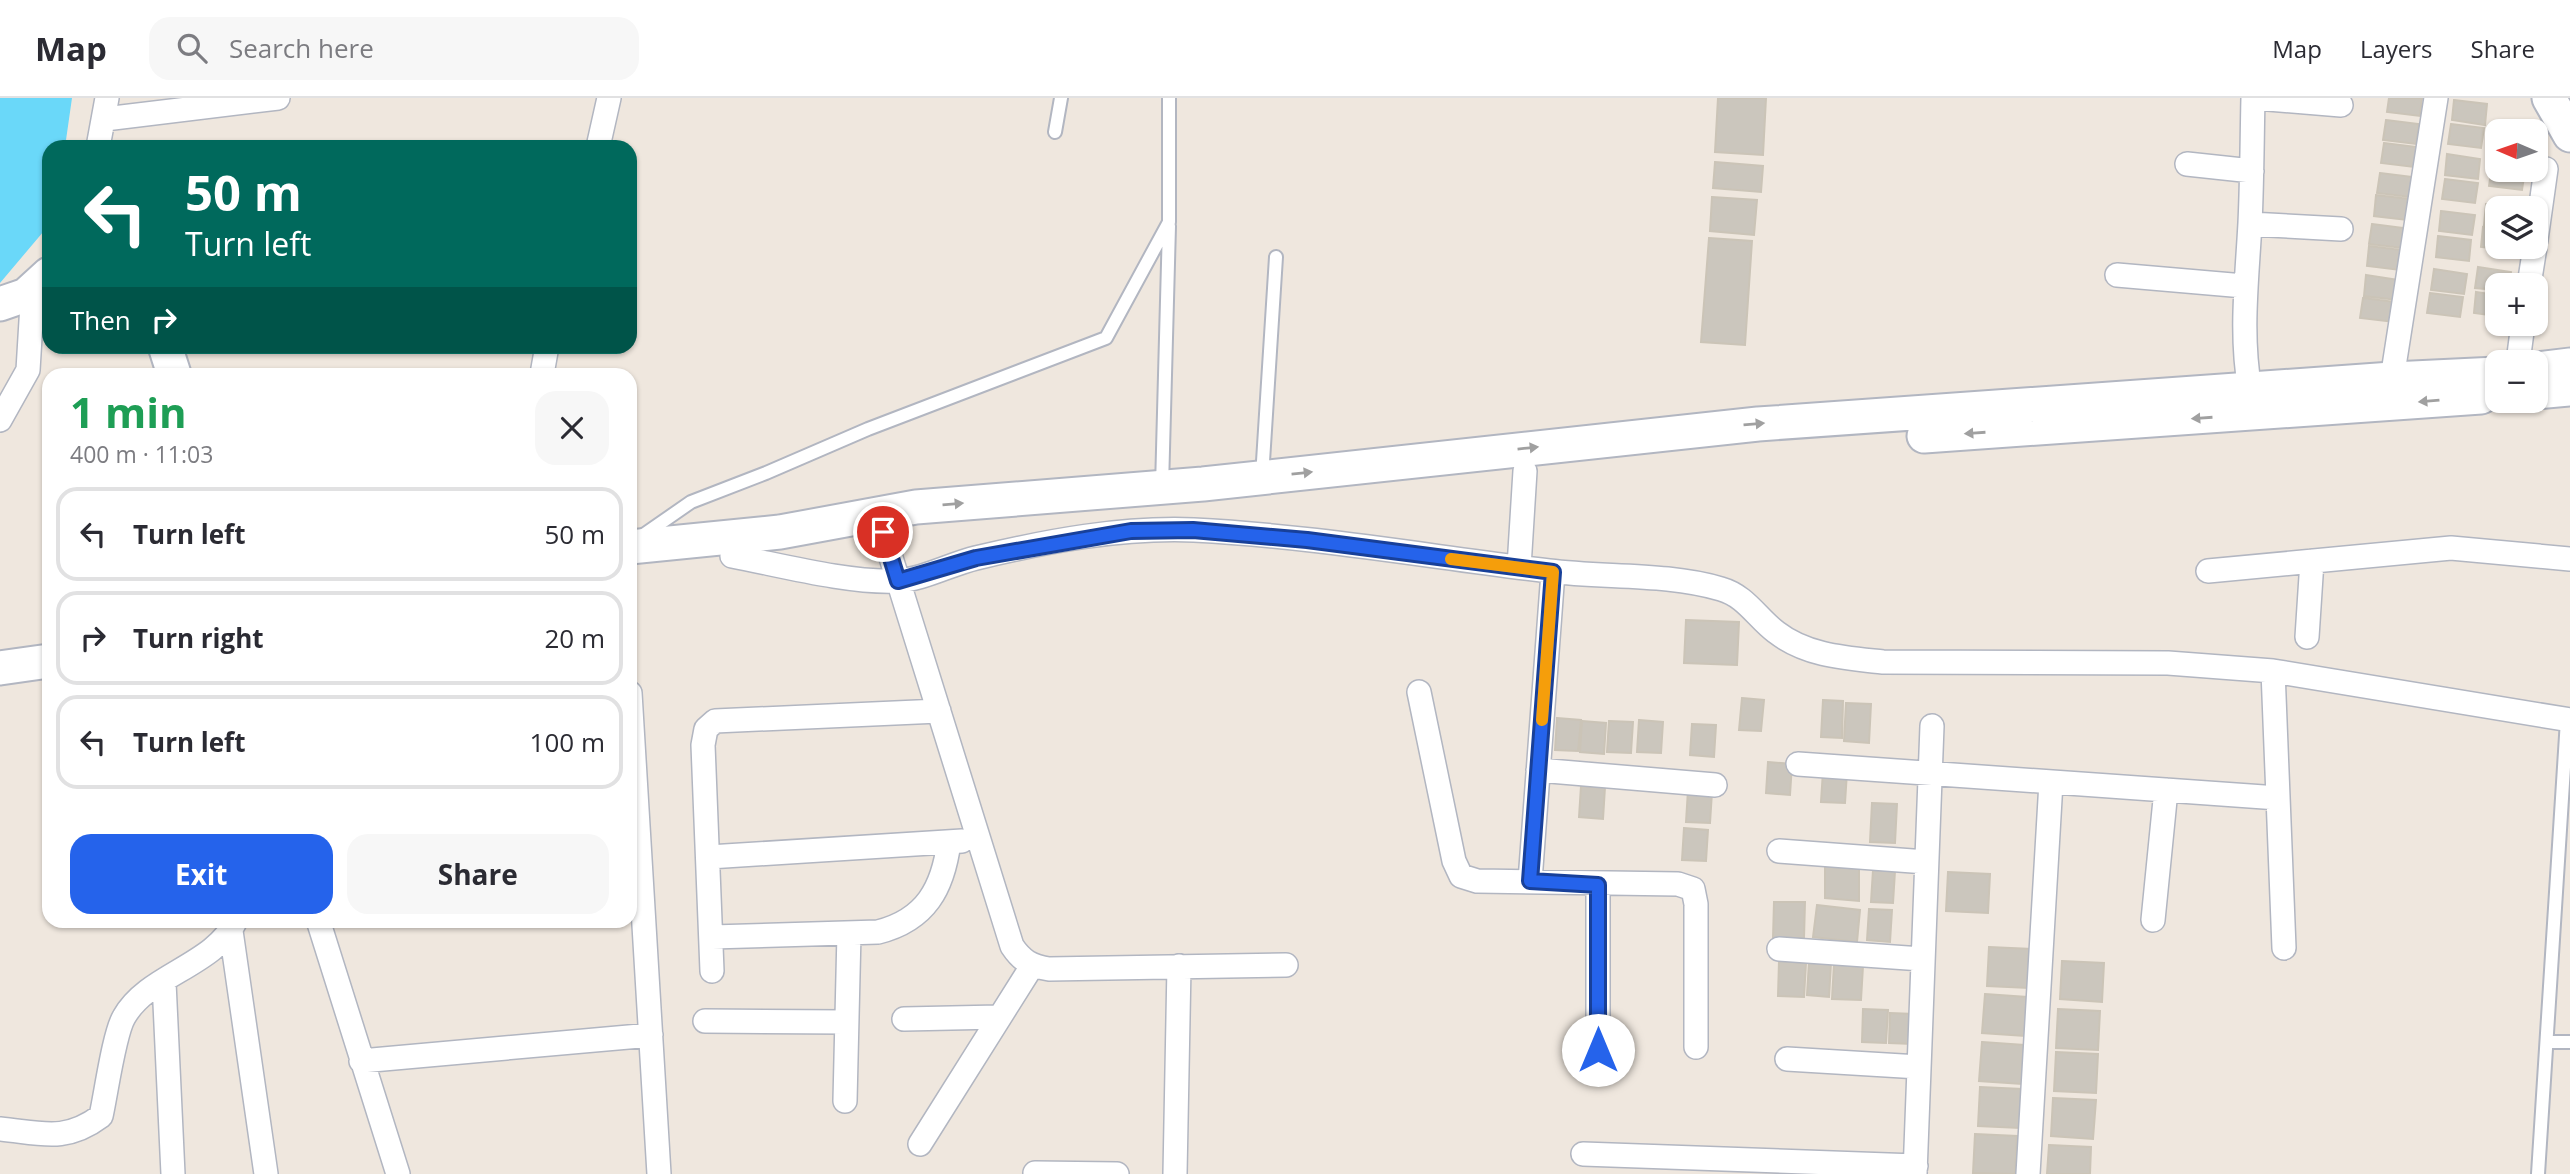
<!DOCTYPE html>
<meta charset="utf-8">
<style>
body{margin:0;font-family:"Open Sans",sans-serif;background:#f7f7f7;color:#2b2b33;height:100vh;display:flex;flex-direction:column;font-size:26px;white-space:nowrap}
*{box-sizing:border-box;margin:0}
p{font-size:23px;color:#7c7c81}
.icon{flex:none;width:38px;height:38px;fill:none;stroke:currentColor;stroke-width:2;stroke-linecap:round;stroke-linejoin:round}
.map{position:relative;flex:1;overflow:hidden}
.details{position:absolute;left:42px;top:270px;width:595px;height:560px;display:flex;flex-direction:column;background:#fff;border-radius:21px;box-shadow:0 2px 5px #0004}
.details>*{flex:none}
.top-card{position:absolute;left:42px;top:42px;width:595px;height:214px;border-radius:21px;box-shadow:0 2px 5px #0004;background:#00695c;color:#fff;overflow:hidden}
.needle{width:46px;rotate:272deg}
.controls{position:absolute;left:2485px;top:21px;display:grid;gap:14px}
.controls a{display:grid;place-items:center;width:63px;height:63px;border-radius:14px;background:#fff;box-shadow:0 2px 5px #0004;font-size:35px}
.pin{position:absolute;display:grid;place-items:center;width:60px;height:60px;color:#fff;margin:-30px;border:4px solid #fff;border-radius:50%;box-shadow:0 2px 7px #0007}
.me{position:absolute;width:77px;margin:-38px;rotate:0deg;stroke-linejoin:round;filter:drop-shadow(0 0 5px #0008)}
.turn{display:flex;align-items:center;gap:24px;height:147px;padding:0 28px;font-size:32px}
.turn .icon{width:91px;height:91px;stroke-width:2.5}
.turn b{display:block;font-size:49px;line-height:60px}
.then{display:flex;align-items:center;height:66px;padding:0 28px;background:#0003;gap:14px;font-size:26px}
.round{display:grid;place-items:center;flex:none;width:74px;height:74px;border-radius:21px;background:#f7f7f7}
.head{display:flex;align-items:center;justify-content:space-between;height:119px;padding:0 28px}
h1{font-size:42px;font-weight:700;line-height:52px;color:#1e9e55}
.action{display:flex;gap:14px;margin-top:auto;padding:14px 28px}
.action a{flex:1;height:80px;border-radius:21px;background:#2563eb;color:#fff;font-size:28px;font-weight:700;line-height:80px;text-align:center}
.action a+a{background:#f7f7f7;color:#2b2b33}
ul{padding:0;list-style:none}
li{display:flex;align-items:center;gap:21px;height:94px;margin:0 14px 10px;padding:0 14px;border:4px solid #e1e1e2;border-radius:21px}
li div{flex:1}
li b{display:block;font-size:26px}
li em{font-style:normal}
header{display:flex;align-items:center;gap:42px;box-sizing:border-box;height:98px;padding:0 35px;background:#fff;border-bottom:2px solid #e1e1e2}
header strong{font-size:33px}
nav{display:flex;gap:38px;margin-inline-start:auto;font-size:24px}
.search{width:490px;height:63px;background:#f7f7f7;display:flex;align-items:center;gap:18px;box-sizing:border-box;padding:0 24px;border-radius:21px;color:#7c7c81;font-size:26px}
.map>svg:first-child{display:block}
</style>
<header>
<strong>Map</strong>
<div class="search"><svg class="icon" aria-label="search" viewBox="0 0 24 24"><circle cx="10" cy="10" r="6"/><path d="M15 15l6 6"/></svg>Search here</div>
<nav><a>Map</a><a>Layers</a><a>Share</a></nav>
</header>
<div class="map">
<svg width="2570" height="1076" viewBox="0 0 2570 1076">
<rect width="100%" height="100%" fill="#efe7de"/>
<path fill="#6ad8f9" d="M 0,0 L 72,0 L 65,49 L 49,49 L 49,127 L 0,185 Z"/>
<path fill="#cbc6bd" stroke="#cbc4b7" stroke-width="2" d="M 1718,0 L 1766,0 L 1763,57 L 1715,54 Z
M 2389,0 L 2422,0 L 2420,18 L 2387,14 Z
M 2454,2 L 2487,6 L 2485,27 L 2452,22 Z
M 2386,22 L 2419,26 L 2416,46 L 2383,42 Z
M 2451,26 L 2484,30 L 2481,50 L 2448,46 Z
M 2384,45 L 2417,49 L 2414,69 L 2381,65 Z
M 2447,56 L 2480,61 L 2478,81 L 2445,77 Z
M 1715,64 L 1763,68 L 1761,94 L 1713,90 Z
M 2492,68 L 2497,68 L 2497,72 L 2525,72 L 2522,92 L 2489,88 Z
M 2380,75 L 2413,79 L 2410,99 L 2377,95 Z
M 2445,81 L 2478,85 L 2475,105 L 2442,101 Z
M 2376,97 L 2409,101 L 2407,122 L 2374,118 Z
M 1712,99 L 1757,102 L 1754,137 L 1710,133 Z
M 2486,106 L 2519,110 L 2497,110 L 2497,128 L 2484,127 Z
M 2441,113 L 2475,117 L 2472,137 L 2439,133 Z
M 2372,126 L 2404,130 L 2402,150 L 2369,146 Z
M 2483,129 L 2497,131 L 2497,149 L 2514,149 L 2514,153 L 2481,149 Z
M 2438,138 L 2471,142 L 2469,163 L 2436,159 Z
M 1709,140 L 1752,143 L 1745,247 L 1701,244 Z
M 2369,148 L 2402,152 L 2400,172 L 2367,168 Z
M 2478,169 L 2511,174 L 2509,187 L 2497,187 L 2497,192 L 2475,190 Z
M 2434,171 L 2467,176 L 2464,196 L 2431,192 Z
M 2366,177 L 2399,182 L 2397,202 L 2364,198 Z
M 2476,194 L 2497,197 L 2497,218 L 2474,215 Z
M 2430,195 L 2463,199 L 2460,219 L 2427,215 Z
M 2363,200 L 2396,204 L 2394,224 L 2360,220 Z
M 1686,522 L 1739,524 L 1737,567 L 1684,565 Z
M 1742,600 L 1764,602 L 1761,633 L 1739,632 Z
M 1823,602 L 1843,603 L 1842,640 L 1821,639 Z
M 1846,605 L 1871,606 L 1869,645 L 1844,643 Z
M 1557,620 L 1581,622 L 1578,653 L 1555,652 Z
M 1639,622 L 1663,624 L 1661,655 L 1637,654 Z
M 1582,623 L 1606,625 L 1604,656 L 1580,654 Z
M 1609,623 L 1633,624 L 1631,655 L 1607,654 Z
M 1692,626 L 1716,627 L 1714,659 L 1690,657 Z
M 1768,664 L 1792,666 L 1790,697 L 1766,695 Z
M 1823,673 L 1847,674 L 1845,705 L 1821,704 Z
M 1581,688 L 1605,689 L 1603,721 L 1579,719 Z
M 1688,692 L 1712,694 L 1710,725 L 1686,724 Z
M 1872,705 L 1897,706 L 1895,745 L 1870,744 Z
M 1684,730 L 1708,732 L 1706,763 L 1682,762 Z
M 1825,768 L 1859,771 L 1859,803 L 1825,800 Z
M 1873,772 L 1895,773 L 1893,805 L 1871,804 Z
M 1948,774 L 1990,776 L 1988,815 L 1946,813 Z
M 1774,804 L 1805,804 L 1804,840 L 1773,840 Z
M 1817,807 L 1860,812 L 1857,844 L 1813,839 Z
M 1869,811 L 1892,812 L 1890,844 L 1867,842 Z
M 1989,849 L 2032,851 L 2029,890 L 1987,888 Z
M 1779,863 L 1806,865 L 1804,899 L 1778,898 Z
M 2062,863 L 2104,865 L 2102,904 L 2060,901 Z
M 1809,864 L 1831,865 L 1829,899 L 1807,897 Z
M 1834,866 L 1863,868 L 1861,902 L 1832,901 Z
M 1985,896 L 2027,899 L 2025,938 L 1982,935 Z
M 1863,911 L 1888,912 L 1886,945 L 1862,944 Z
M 2058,911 L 2100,913 L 2098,952 L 2056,950 Z
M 1890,915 L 1914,916 L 1913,946 L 1889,945 Z
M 1982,944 L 2024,947 L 2022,986 L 1979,983 Z
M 2056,954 L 2098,956 L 2096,995 L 2054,993 Z
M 1980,989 L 2022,991 L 2020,1030 L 1978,1028 Z
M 2053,1000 L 2096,1002 L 2093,1041 L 2051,1038 Z
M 1975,1036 L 2017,1038 L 2015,1076 L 1973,1075 Z
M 2049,1047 L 2091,1049 L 2090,1076 L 2047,1076 Z"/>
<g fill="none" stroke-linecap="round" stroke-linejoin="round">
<g stroke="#b2b6c1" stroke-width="16">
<path id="lane" d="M 1055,34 L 1061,0
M 1262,379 L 1276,159
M 1162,389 L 1169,128
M 642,438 L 691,404 L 766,375 L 868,331 L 1106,240 L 1169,124 L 1169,0
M 2547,944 L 2570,944
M 2538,1076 L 2567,622"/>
</g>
<g stroke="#b2b6c1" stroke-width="26">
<path id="street" d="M 2256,0 L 2341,7
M 105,21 L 278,0
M 98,49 L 107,0
M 598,49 L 609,0
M 2187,66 L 2252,73
M 2250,126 L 2341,131
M 2536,142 L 2546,71
M 2117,177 L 2244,188
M 2529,187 L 2535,149
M 2518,264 L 2523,226
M 542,276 L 547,248
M 2392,281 L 2436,0
M 2250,292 C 2240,236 2247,182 2250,125 C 2252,83 2252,42 2253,0
M 0,322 L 28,272 L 33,190
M 883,434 L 1012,848 C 1022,863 1031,868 1049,871 L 1286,867
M 732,458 C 780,467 848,485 896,483 C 922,482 951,466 976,460 C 1047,443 1122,429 1194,432 C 1313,438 1431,459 1549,473 C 1605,480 1667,475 1721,491 C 1746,498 1757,520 1776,534 C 1807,558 1846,560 1883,564 L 2168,565 L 2273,573 L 2570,622
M 1519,469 L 1525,373
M 2208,473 L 2451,450 L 2570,461
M 2307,539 L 2312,463
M 2273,573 L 2284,850
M 1419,594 L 1454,763 L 1461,778 L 1477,783 L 1678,786 L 1693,791 L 1696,806 L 1696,949
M 630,595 L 659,1076
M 1798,666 L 2278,700
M 1538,672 L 1715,687
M 1779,753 L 1926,764
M 709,759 L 962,743
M 1530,783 L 1553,474
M 318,822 L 398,1076
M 2153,822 L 2166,692
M 231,833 L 266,1076
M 712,839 L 878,834 C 926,822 943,790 949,744
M 1779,851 L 1922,861
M 712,873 L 703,647 L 706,631 L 715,623 L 939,613
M 164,884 L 173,1076
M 904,921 L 999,919
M 705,923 L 846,924
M 1598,952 L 1598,787
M 1787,961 L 1919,969
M 361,963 L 651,937
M 845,1003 L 849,835
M 0,1031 C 41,1035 65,1045 101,1018 C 106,996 114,936 124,919 C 148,876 215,868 236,822
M 920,1046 L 1032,868
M 1583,1056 L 1916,1068
M 1035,1075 L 1117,1076
M 1175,1076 L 1179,868
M 1915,1076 L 1932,628
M 2028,1076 L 2051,684"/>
</g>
<g stroke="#b2b6c1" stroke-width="37">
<path id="secondary" d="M 2549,0 L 2570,37
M 0,206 L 26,197 L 49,176
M 165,248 L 174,276
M 2536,271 L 2570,267
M 2536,294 L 2570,291
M 1924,338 L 2481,299
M 630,449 L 780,434 L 916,409 L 1203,386 L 1758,326 L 2392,281 L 2497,276
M 0,570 L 49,563"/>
</g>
<use href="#lane" stroke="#fff" stroke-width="12"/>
<use href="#street" stroke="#fff" stroke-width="23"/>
<use href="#secondary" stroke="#fff" stroke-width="33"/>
</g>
<defs><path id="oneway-solid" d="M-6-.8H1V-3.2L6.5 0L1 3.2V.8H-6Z" transform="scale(1.75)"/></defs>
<g fill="#a0a0a0">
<use href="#oneway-solid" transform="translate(2429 303) rotate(175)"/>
<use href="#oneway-solid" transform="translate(2202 320) rotate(176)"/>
<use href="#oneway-solid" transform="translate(1754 326) rotate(-5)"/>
<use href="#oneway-solid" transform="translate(1975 335) rotate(176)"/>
<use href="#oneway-solid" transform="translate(1528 350) rotate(-6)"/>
<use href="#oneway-solid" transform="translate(1302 375) rotate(-6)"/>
<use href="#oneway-solid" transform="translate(953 406) rotate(-5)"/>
</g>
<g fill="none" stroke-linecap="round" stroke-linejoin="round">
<g stroke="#184099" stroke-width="18">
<path id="route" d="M 883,434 L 898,483 L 976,460 L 1131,433 L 1193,432 L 1307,442 L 1553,474 L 1530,783 L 1598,787 L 1598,952"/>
</g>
<use href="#route" stroke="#2563eb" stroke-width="12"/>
<path stroke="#f59e0b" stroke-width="12" d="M 1451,461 L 1553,474 L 1542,622"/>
</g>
</svg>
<div class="controls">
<a><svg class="needle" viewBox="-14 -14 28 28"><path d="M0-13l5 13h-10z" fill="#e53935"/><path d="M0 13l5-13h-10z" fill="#7c7c81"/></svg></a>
<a><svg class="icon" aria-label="layers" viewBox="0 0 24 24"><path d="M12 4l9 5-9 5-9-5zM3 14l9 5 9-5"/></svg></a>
<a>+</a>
<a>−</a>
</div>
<div class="pin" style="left:883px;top:434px;background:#d93025"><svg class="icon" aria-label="arrive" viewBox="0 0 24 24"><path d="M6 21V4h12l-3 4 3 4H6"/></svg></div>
<svg class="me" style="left:1598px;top:952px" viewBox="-20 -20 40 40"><circle r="19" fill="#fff"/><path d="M0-13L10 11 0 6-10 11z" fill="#2563eb"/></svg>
<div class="top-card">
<div class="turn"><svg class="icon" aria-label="left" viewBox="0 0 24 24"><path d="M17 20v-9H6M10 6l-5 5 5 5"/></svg><div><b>50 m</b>Turn left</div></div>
<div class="then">Then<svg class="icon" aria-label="right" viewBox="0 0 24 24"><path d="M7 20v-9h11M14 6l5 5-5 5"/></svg></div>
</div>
<section class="details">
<div class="head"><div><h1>1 min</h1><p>400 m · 11:03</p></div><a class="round"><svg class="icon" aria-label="close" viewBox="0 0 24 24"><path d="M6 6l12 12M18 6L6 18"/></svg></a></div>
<ul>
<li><svg class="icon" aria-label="left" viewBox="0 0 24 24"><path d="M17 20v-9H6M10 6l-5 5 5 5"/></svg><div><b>Turn left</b></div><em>50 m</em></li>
<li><svg class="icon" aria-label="right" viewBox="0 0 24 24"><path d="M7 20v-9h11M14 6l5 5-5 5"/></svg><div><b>Turn right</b></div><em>20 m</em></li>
<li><svg class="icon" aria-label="left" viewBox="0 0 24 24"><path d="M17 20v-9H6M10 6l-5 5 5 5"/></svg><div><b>Turn left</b></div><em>100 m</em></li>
</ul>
<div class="action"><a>Exit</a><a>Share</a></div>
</section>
</div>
